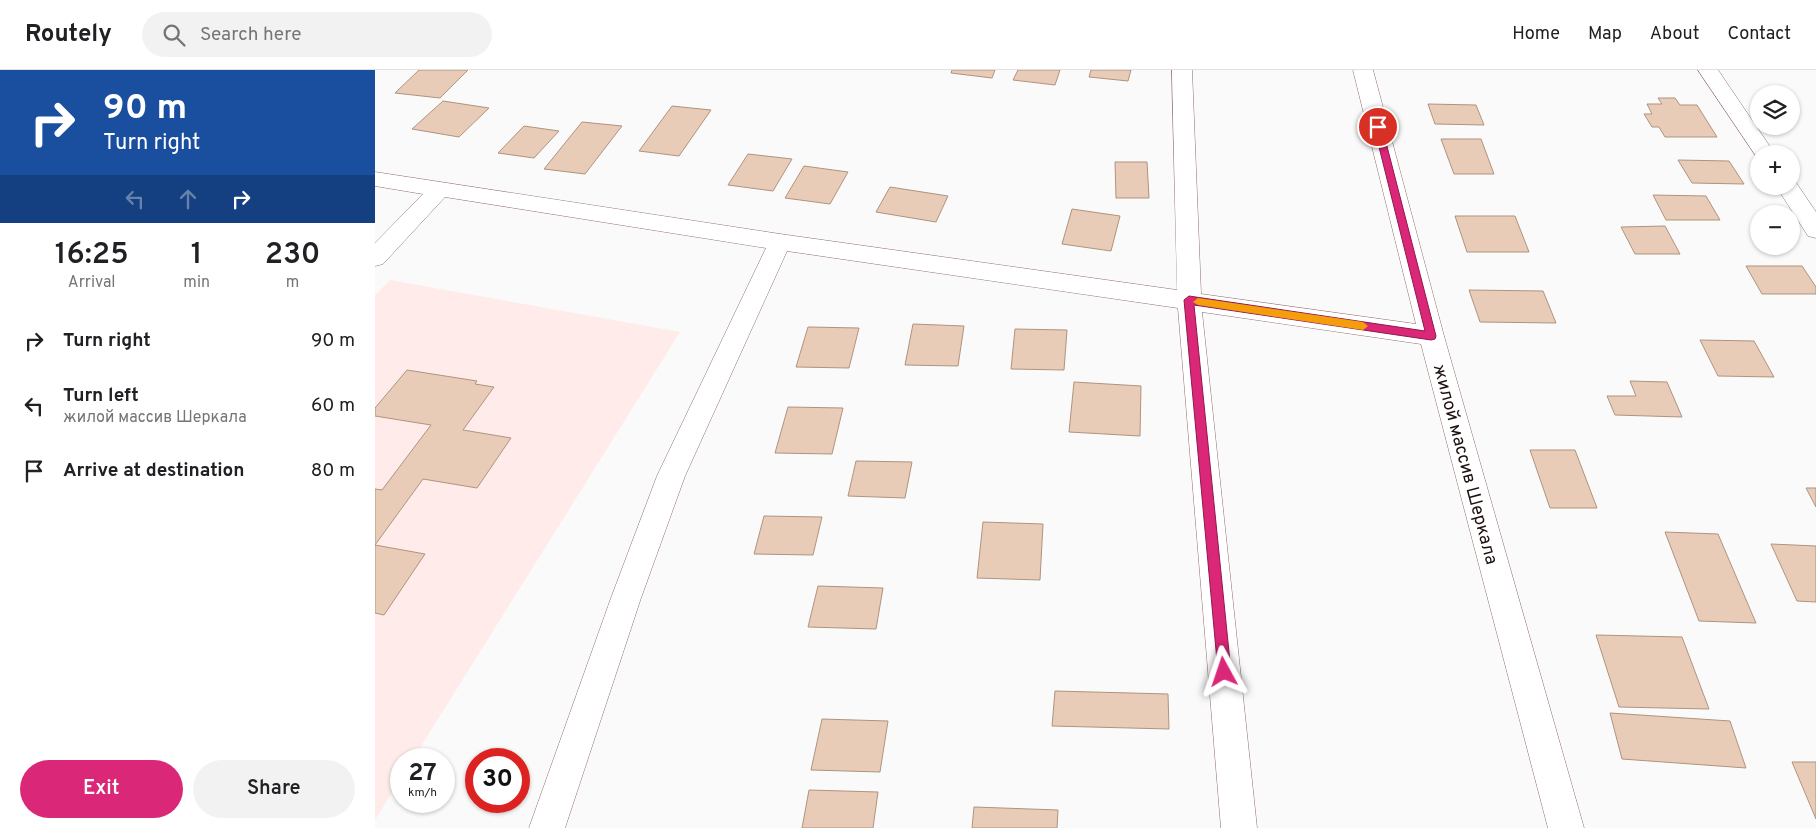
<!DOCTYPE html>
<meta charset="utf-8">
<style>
body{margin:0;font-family:Overpass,sans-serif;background:#f2f2f2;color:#202124;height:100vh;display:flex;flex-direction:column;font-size:19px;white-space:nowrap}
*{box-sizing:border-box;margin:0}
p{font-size:16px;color:#757577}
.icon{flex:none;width:28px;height:28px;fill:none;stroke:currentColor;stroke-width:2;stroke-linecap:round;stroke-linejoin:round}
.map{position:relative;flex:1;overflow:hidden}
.drawer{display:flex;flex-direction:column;background:#fff;width:375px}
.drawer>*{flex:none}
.top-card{background:#1a4fa0;color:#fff;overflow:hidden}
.controls{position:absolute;left:1375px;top:15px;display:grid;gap:10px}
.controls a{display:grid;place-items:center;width:50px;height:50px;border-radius:50%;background:#fff;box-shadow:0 1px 4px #0004;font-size:25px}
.speed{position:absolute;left:15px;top:678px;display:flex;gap:10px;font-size:25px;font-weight:700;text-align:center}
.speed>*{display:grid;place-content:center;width:65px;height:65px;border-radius:50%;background:#fff;box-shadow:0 1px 4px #0004;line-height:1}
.speed small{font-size:12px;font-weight:400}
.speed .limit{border:8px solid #d22;background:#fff;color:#111}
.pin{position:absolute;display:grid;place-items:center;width:42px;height:42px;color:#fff;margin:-21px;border:2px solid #fff;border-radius:50%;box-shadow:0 1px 5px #0007}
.me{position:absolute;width:55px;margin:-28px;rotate:355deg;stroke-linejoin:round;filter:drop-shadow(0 0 4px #0008)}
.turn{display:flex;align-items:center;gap:18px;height:105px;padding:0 20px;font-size:22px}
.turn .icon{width:65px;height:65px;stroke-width:2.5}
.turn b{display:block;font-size:35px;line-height:42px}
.lanes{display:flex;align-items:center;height:48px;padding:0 20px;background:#0003;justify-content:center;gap:25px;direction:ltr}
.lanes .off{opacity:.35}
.eta{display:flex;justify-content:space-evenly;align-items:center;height:85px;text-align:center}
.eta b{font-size:30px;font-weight:600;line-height:35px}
.cta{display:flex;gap:10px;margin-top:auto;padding:10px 20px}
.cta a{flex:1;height:58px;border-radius:30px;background:#db2777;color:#fff;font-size:20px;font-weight:600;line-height:58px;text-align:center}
.cta a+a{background:#f2f2f2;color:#202124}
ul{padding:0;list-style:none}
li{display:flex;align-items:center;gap:15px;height:65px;padding:0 20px}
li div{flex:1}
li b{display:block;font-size:19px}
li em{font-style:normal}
header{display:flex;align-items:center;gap:30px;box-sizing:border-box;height:70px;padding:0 25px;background:#fff;border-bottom:1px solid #e0e0e0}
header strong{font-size:24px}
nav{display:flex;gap:28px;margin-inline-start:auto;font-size:18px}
.search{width:350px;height:45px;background:#f2f2f2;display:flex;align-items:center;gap:12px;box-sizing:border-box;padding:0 18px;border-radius:28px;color:#757577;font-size:19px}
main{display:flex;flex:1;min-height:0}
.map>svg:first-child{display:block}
</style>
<header>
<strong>Routely</strong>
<div class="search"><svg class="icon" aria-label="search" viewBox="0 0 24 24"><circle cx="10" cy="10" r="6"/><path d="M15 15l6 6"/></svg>Search here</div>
<nav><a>Home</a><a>Map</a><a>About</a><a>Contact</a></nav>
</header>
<main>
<section class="drawer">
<div class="top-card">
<div class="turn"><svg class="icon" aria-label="right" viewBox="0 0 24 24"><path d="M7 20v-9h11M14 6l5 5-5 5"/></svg><div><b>90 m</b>Turn right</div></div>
<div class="lanes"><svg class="icon off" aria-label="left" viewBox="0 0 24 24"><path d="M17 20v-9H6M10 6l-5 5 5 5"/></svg><svg class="icon off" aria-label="ahead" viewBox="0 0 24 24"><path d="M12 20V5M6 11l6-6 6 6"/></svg><svg class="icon" aria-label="right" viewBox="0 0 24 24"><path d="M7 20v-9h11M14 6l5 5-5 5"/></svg></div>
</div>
<div class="eta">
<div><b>16:25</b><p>Arrival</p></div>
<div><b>1</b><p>min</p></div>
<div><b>230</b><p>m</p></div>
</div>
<ul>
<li><svg class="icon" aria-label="right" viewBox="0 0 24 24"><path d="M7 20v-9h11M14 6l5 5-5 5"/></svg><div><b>Turn right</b></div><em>90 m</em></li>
<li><svg class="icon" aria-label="left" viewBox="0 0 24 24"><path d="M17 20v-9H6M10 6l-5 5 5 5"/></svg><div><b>Turn left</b><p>жилой массив Шеркала</p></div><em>60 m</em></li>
<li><svg class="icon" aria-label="arrive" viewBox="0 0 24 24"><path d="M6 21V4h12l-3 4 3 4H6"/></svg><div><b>Arrive at destination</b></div><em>80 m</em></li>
</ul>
<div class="cta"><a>Exit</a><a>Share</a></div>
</section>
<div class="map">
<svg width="1441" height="758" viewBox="0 0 1441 758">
<rect width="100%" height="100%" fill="#fafafa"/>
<path fill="#ffebe9" d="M 15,210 L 305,262 L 38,689 L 26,689 L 26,708 L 0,750 L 0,225 Z"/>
<path fill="#e9ccb7" stroke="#af937f" d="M 44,0 L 93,0 L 65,28 L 20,23 Z
M 577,0 L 620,0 L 617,8 L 576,3 Z
M 643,0 L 685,0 L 680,15 L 638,10 Z
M 716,0 L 756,0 L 753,11 L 714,7 Z
M 1283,28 L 1300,28 L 1305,35 L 1322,35 L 1342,67 L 1290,67 L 1284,57 L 1277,57 L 1269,44 L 1277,44 L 1272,34 L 1287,34 Z
M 68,31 L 114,38 L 84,67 L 37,59 Z
M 1053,34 L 1101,35 L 1109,55 L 1060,54 Z
M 297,36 L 336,40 L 304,86 L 264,81 Z
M 207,52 L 247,56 L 210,104 L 169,99 Z
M 149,56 L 184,61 L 159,88 L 123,83 Z
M 1066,69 L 1106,69 L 1119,104 L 1079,104 Z
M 373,84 L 417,89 L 398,121 L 353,115 Z
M 1303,90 L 1354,91 L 1369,114 L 1317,113 Z
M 740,92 L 772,92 L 774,128 L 741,128 Z
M 429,96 L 473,102 L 455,134 L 410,128 Z
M 515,117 L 573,126 L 561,152 L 501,142 Z
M 1278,125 L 1331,126 L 1345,150 L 1291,150 Z
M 697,139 L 745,146 L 736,181 L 687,174 Z
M 1080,146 L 1140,146 L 1154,182 L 1092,182 Z
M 1290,156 L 1305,184 L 1260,184 L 1246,157 Z
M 1371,196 L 1427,196 L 1441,217 L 1441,224 L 1387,224 Z
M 1094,220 L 1168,221 L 1181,253 L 1105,252 Z
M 538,254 L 589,256 L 583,296 L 530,295 Z
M 433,257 L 484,258 L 474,298 L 421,297 Z
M 640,259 L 692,260 L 689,300 L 636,299 Z
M 1325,270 L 1379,271 L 1399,307 L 1343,306 Z
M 32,300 L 102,311 L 100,314 L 119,317 L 88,360 L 136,368 L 102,418 L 48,409 L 0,475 L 50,484 L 9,545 L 0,543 L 0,419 L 7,420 L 56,355 L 0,346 L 0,338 Z
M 1255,311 L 1292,312 L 1307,347 L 1240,345 L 1232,326 L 1261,326 Z
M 699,312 L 766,316 L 765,366 L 694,362 Z
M 413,337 L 468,338 L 457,384 L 400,383 Z
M 1155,380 L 1200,380 L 1222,438 L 1175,438 Z
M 481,391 L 537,392 L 530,428 L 473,426 Z
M 1431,418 L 1441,418 L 1441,437 Z
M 389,446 L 447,447 L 438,485 L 379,484 Z
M 608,452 L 668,454 L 665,510 L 602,508 Z
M 1290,462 L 1343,464 L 1381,553 L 1324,551 Z
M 1396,474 L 1441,476 L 1441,532 L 1422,531 Z
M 443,516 L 508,518 L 501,559 L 433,557 Z
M 1221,565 L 1307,567 L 1334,639 L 1244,637 Z
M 680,621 L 793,624 L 794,659 L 677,656 Z
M 1235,643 L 1355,651 L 1371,698 L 1247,689 Z
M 447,649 L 513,651 L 505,702 L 436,700 Z
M 1417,692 L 1441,692 L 1441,749 Z
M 434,720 L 503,722 L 498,758 L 427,758 Z
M 599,737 L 683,740 L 682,758 L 597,758 Z"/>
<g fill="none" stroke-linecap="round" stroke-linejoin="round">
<g stroke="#906e6a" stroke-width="1">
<path id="minor" d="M 797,0 L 817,0 L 826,224 L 1041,254 L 978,0 L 998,0 L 1069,266 L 1209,758 L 1173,758 L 1046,274 L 827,242 L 882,758 L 846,758 L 803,238 L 412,181 L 310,406 L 266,528 L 190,758 L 154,758 L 236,528 L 282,406 L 391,178 L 70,127 L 8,194 L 0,196 L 0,173 L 48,124 L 0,116 L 0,102 L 405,164 L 802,220 Z
M 1323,0 L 1343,0 L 1400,84 L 1384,84 L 1383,89 Z
M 1416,110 L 1420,111 L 1441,142 L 1441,168 L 1433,166 L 1401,116 L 1416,116 Z"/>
</g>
<use href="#minor" fill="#fff" fill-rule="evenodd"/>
</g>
<path fill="#db2777" stroke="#8e194d" d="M 1003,54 L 1007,57 L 1061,266 L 1060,269 L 1056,270 L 819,235 L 856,602 L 854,606 L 849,608 L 845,606 L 843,602 L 809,230 L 814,226 L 1050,261 L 999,57 Z"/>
<path fill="#f59e0b" d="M 823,228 L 988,252 L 993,256 L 988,260 L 823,235 L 818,232 Z"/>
<g text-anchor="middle" stroke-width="4" stroke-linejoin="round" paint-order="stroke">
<g font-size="18" fill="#1e110f" stroke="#fff">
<text transform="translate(1091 394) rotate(75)" y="6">жилой массив Шеркала</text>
</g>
</g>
</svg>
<div class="controls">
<a><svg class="icon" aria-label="layers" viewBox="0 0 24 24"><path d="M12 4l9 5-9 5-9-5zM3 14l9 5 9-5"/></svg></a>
<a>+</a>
<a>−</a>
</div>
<div class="speed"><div>27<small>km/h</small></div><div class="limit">30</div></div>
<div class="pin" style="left:1003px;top:57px;background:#d93025"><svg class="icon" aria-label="arrive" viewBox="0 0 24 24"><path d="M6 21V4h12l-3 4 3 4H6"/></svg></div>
<svg class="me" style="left:849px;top:602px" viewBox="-20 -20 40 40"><path d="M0-17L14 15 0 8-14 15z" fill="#db2777" stroke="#fff" stroke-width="4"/></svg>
</div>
</main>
